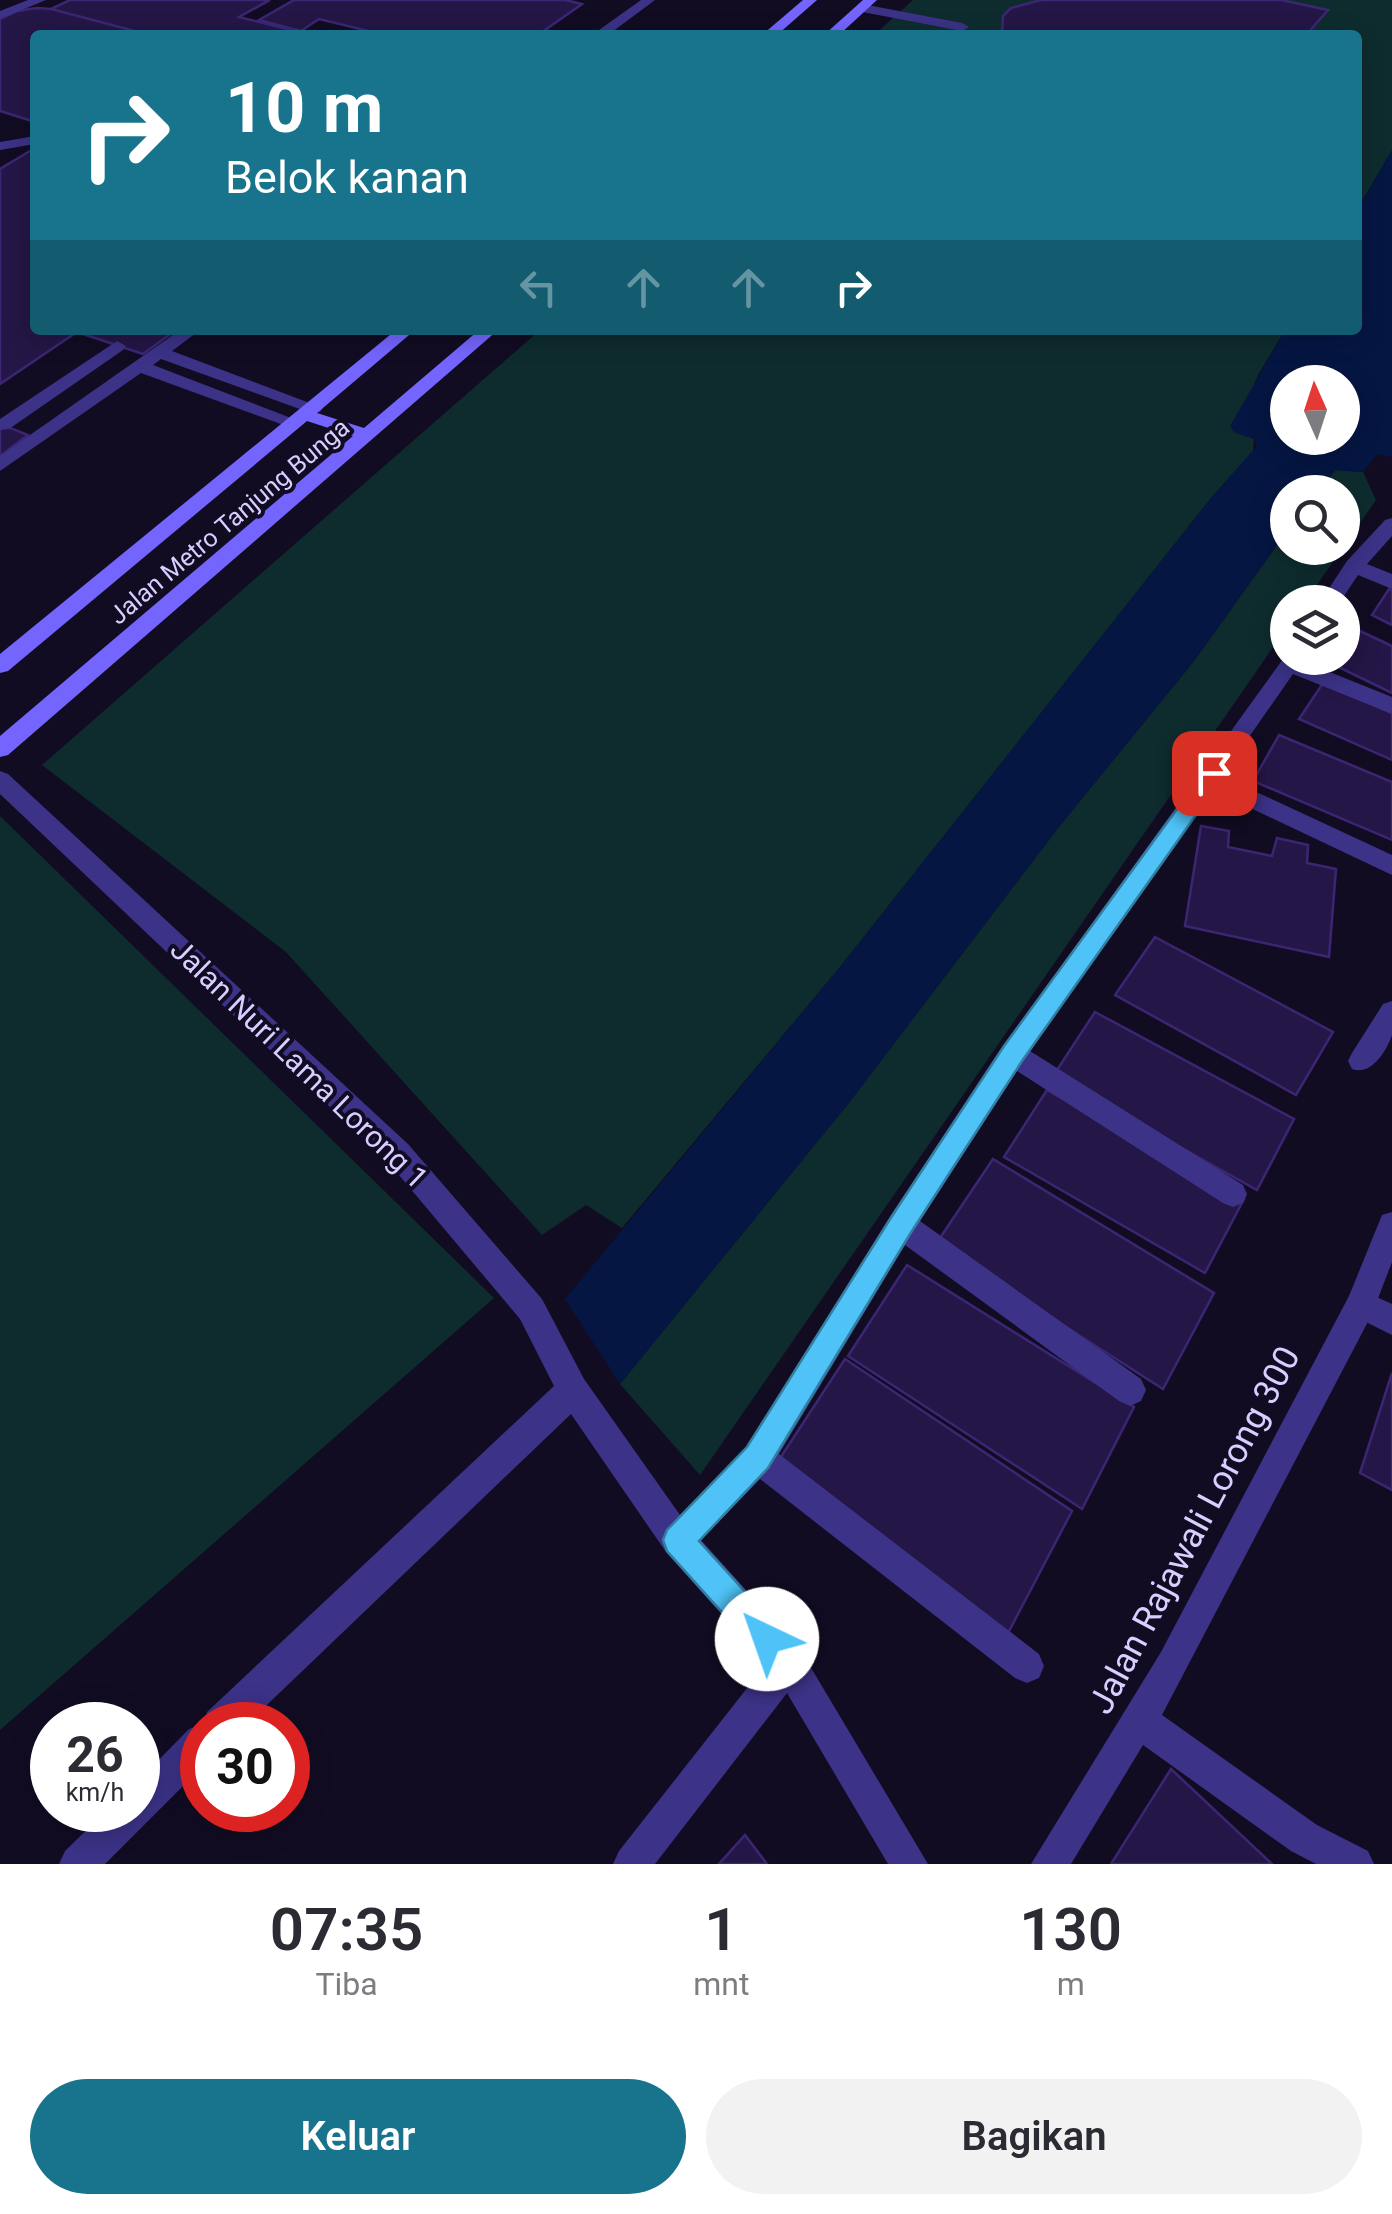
<!DOCTYPE html>
<html lang="id">
<style>
body{margin:0;font-family:Roboto,sans-serif;background:#f2f2f3;color:#2b2b33;height:100vh;display:flex;flex-direction:column;font-size:38px;white-space:nowrap}
*{box-sizing:border-box;margin:0}
p{font-size:32px;color:#7c7c81}
.icon{flex:none;width:55px;height:55px;fill:none;stroke:currentColor;stroke-width:2;stroke-linecap:round;stroke-linejoin:round}
.map{position:relative;height:1864px;overflow:hidden}
.drawer{display:flex;flex-direction:column;background:#fff;flex:1}
.drawer>*{flex:none}
.top-card{position:absolute;left:30px;top:30px;width:1332px;height:305px;border-radius:10px;box-shadow:0 5px 25px #0003;background:#18738c;color:#fff;overflow:hidden}
.needle{width:65px;rotate:357deg}
.controls{position:absolute;left:1270px;top:365px;display:grid;gap:20px}
.controls a{display:grid;place-items:center;width:90px;height:90px;border-radius:50%;background:#fff;box-shadow:0 5px 25px #0003;font-size:50px}
.speed{position:absolute;left:30px;top:1702px;display:flex;gap:20px;font-size:50px;font-weight:700;text-align:center}
.speed>*{display:grid;place-content:center;width:130px;height:130px;border-radius:50%;background:#fff;box-shadow:0 5px 25px #0003;line-height:1}
.speed small{font-size:25px;font-weight:400}
.speed .limit{border:15px solid #d22;background:#fff;color:#111}
.pin{position:absolute;display:grid;place-items:center;width:85px;height:85px;color:#fff;margin:-42px;border-radius:20px;box-shadow:0 5px 15px #0006}
.me{position:absolute;width:110px;margin:-55px;rotate:318deg;stroke-linejoin:round;filter:drop-shadow(0 0 8px #0008)}
.turn{display:flex;align-items:center;gap:35px;height:210px;padding:0 30px;font-size:45px}
.turn .icon{width:130px;height:130px;stroke-width:2.5}
.turn b{display:block;font-size:70px;line-height:85px}
.lanes{display:flex;align-items:center;height:95px;padding:0 30px;background:#0003;justify-content:center;gap:50px;direction:ltr}
.lanes .off{opacity:.35}
.eta{display:flex;justify-content:space-evenly;align-items:center;height:170px;text-align:center}
.eta b{font-size:60px;font-weight:600;line-height:70px}
.button{display:flex;gap:20px;margin-top:auto;padding:20px 30px}
.button a{flex:1;height:115px;border-radius:60px;background:#18738c;color:#fff;font-size:40px;font-weight:600;line-height:115px;text-align:center}
.button a+a{background:#f2f2f3;color:#2b2b33}
.map>svg:first-child{display:block}
</style>
<div class="map">
<svg width="1392" height="1864" viewBox="0 0 1392 1864">
<rect width="100%" height="100%" fill="#120c23"/>
<path fill="#0e2c2e" d="M 913,0 L 1392,0 L 1392,150 L 1358,208 L 1358,35 L 874,35 Z
M 540,330 L 1285,330 L 1258,375 L 1234,432 L 1254,439 L 1253,451 L 1211,498 L 840,967 L 622,1228 L 586,1205 L 542,1235 L 286,952 L 42,765 Z
M 1335,470 L 1363,472 L 1376,500 L 1305,602 L 1288,602 L 1287,627 L 700,1475 L 620,1384 L 848,1104 L 1058,828 L 1194,661 L 1287,531 L 1288,548 L 1342,548 L 1342,492 L 1317,492 Z
M 0,816 L 494,1298 L 0,1730 Z"/>
<path fill="#051643" fill-rule="evenodd" d="M 1392,150 L 1392,457 L 1377,454 L 1363,472 L 1335,470 L 1317,492 L 1288,492 L 1287,531 L 1194,661 L 1058,828 L 848,1104 L 620,1384 L 565,1299 L 840,967 L 1211,498 L 1257,446 L 1254,439 L 1234,432 L 1230,426 L 1285,330 L 1358,330 L 1358,208 ZM 1288,382 L 1342,382 L 1342,438 L 1288,438 Z"/>
<path fill="#241646" stroke="#3c2674" stroke-width="2.5" d="M 70,0 L 270,0 L 239,17 L 310,35 L 150,35 L 51,9 Z
M 294,0 L 565,0 L 582,4 L 545,30 L 566,35 L 385,35 L 319,19 L 301,31 L 259,20 Z
M 1041,0 L 1281,0 L 1328,10 L 1306,35 L 1002,35 L 1003,16 L 1011,8 Z
M 37,8 L 51,9 L 150,35 L 35,35 L 35,122 L 0,111 L 0,19 L 17,11 Z
M 35,148 L 35,330 L 176,330 L 143,354 L 77,332 L 0,384 L 0,169 Z
M 0,424 L 28,435 L 0,456 Z
M 1389,589 L 1392,590 L 1392,625 L 1372,615 Z
M 1360,631 L 1392,646 L 1392,693 L 1332,664 L 1342,658 L 1342,652 Z
M 1323,683 L 1392,713 L 1392,760 L 1299,719 Z
M 1279,735 L 1392,782 L 1392,840 L 1253,781 Z
M 1201,826 L 1229,831 L 1228,847 L 1272,856 L 1277,838 L 1308,845 L 1307,863 L 1336,869 L 1329,957 L 1185,926 Z
M 1155,937 L 1333,1032 L 1296,1095 L 1115,995 Z
M 1095,1012 L 1294,1119 L 1257,1190 L 1053,1076 Z
M 1047,1090 L 1244,1199 L 1205,1273 L 1004,1157 Z
M 993,1159 L 1214,1293 L 1163,1389 L 936,1244 Z
M 907,1265 L 1134,1407 L 1082,1509 L 848,1356 Z
M 845,1359 L 1072,1511 L 1006,1637 L 773,1469 Z
M 1392,1373 L 1392,1490 L 1360,1473 Z
M 1171,1769 L 1272,1864 L 1111,1864 Z
M 745,1835 L 767,1864 L 719,1864 Z"/>
<g fill="none" stroke-linecap="round" stroke-linejoin="round">
<path fill="#3c3287" fill-rule="evenodd" d="M 28,0 L 46,0 L 0,19 L 0,11 Z
M 641,0 L 655,0 L 608,35 L 592,35 Z
M 862,4 L 962,23 L 969,27 L 962,31 L 857,11 L 857,5 Z
M 35,136 L 35,144 L 0,150 L 0,142 Z
M 180,330 L 200,330 L 172,351 L 323,408 L 320,412 L 308,412 L 161,359 L 153,365 L 304,423 L 295,428 L 289,427 L 141,373 L 0,471 L 0,456 Z
M 117,341 L 126,346 L 123,350 L 9,429 L 0,430 L 0,419 Z
M 1361,1290 L 1392,1304 L 1392,1335 L 1350,1314 L 1346,1304 L 1350,1294 Z"/>
<path fill="#3c3287" fill-rule="evenodd" d="M 1392,518 L 1392,536 L 1367,564 L 1392,574 L 1392,589 L 1358,575 L 1340,602 L 1320,602 L 1347,561 L 1385,520 Z
M 1288,652 L 1288,658 L 1303,658 L 1302,661 L 1392,697 L 1392,714 L 1293,674 L 1030,1051 L 1243,1185 L 1247,1194 L 1243,1203 L 1233,1207 L 1223,1203 L 1017,1071 L 920,1221 L 1141,1379 L 1146,1390 L 1141,1401 L 1130,1406 L 1119,1401 L 905,1245 L 779,1454 L 1039,1654 L 1044,1666 L 1039,1678 L 1027,1683 L 1015,1678 L 760,1479 L 701,1540 L 801,1651 L 928,1864 L 888,1864 L 787,1693 L 655,1864 L 613,1864 L 619,1851 L 766,1664 L 666,1552 L 571,1414 L 246,1725 L 202,1725 L 202,1767 L 105,1864 L 59,1864 L 65,1851 L 107,1810 L 138,1810 L 138,1781 L 189,1729 L 203,1724 L 207,1712 L 554,1386 L 520,1319 L 388,1162 L 0,794 L 0,771 L 8,774 L 408,1144 L 542,1299 L 584,1379 L 680,1515 L 747,1447 L 891,1215 L 1004,1046 Z
M 1237,783 L 1392,855 L 1392,875 L 1229,798 L 1225,792 Z
M 1392,1001 C 1392,1011 1392,1026 1392,1035 C 1386,1053 1370,1076 1352,1069 L 1348,1061 L 1352,1053 L 1383,1004 Z
M 1392,1212 L 1392,1262 L 1372,1314 L 1162,1715 L 1317,1825 L 1368,1851 L 1374,1864 L 1316,1864 L 1291,1851 L 1143,1745 L 1071,1864 L 1031,1864 L 1161,1652 L 1349,1296 L 1382,1215 Z"/>
<path fill="#7565ff" fill-rule="evenodd" d="M 803,0 L 817,0 L 777,35 L 762,35 Z
M 863,0 L 877,0 L 839,35 L 824,35 Z
M 396,330 L 415,330 L 317,413 L 364,428 L 479,330 L 498,330 L 8,755 L 0,757 L 0,736 L 353,436 L 307,421 L 8,671 L 0,673 L 0,654 Z"/>
</g>
<path fill="#4fc3f7" stroke="#337fa1" stroke-width="2.5" d="M 1214,765 L 1225,773 L 1222,778 L 1022,1061 L 910,1234 L 768,1468 L 699,1541 L 778,1628 L 783,1639 L 778,1650 L 767,1654 L 756,1650 L 667,1551 L 663,1540 L 667,1530 L 747,1447 L 892,1216 L 1004,1046 L 1207,768 Z"/>
<g text-anchor="middle" stroke-width="8" stroke-linejoin="round" paint-order="stroke">
<g font-size="25" fill="#d8ceff" stroke="#120c23">
<text transform="translate(229 521) rotate(-40)" y="9">Jalan Metro Tanjung Bunga</text>
</g>
<g font-size="30" fill="#d8ceff" stroke="#120c23">
<text transform="translate(299 1064) rotate(44)" y="10">Jalan Nuri Lama Lorong 1</text>
</g>
<g font-size="35" fill="#d8ceff" stroke="#120c23">
<text transform="translate(1194 1530) rotate(-62)" y="12">Jalan Rajawali Lorong 300</text>
</g>
</g>
</svg>
<div class="controls">
<a><svg class="needle" viewBox="-14 -14 28 28"><path d="M0-13l5 13h-10z" fill="#e53935"/><path d="M0 13l5-13h-10z" fill="#7c7c81"/></svg></a>
<a><svg class="icon" aria-label="search" viewBox="0 0 24 24"><circle cx="10" cy="10" r="6"/><path d="M15 15l6 6"/></svg></a>
<a><svg class="icon" aria-label="layers" viewBox="0 0 24 24"><path d="M12 4l9 5-9 5-9-5zM3 14l9 5 9-5"/></svg></a>
</div>
<div class="speed"><div>26<small>km/h</small></div><div class="limit">30</div></div>
<div class="pin" style="left:1214px;top:773px;background:#d93025"><svg class="icon" aria-label="arrive" viewBox="0 0 24 24"><path d="M6 21V4h12l-3 4 3 4H6"/></svg></div>
<svg class="me" style="left:767px;top:1639px" viewBox="-20 -20 40 40"><circle r="19" fill="#fff"/><path d="M0-13L10 11 0 6-10 11z" fill="#4fc3f7"/></svg>
<div class="top-card">
<div class="turn"><svg class="icon" aria-label="right" viewBox="0 0 24 24"><path d="M7 20v-9h11M14 6l5 5-5 5"/></svg><div><b>10 m</b>Belok kanan</div></div>
<div class="lanes"><svg class="icon off" aria-label="left" viewBox="0 0 24 24"><path d="M17 20v-9H6M10 6l-5 5 5 5"/></svg><svg class="icon off" aria-label="ahead" viewBox="0 0 24 24"><path d="M12 20V5M6 11l6-6 6 6"/></svg><svg class="icon off" aria-label="ahead" viewBox="0 0 24 24"><path d="M12 20V5M6 11l6-6 6 6"/></svg><svg class="icon" aria-label="right" viewBox="0 0 24 24"><path d="M7 20v-9h11M14 6l5 5-5 5"/></svg></div>
</div>
</div>
<section class="drawer">
<div class="eta">
<div><b>07:35</b><p>Tiba</p></div>
<div><b>1</b><p>mnt</p></div>
<div><b>130</b><p>m</p></div>
</div>
<div class="button"><a>Keluar</a><a>Bagikan</a></div>
</section>
